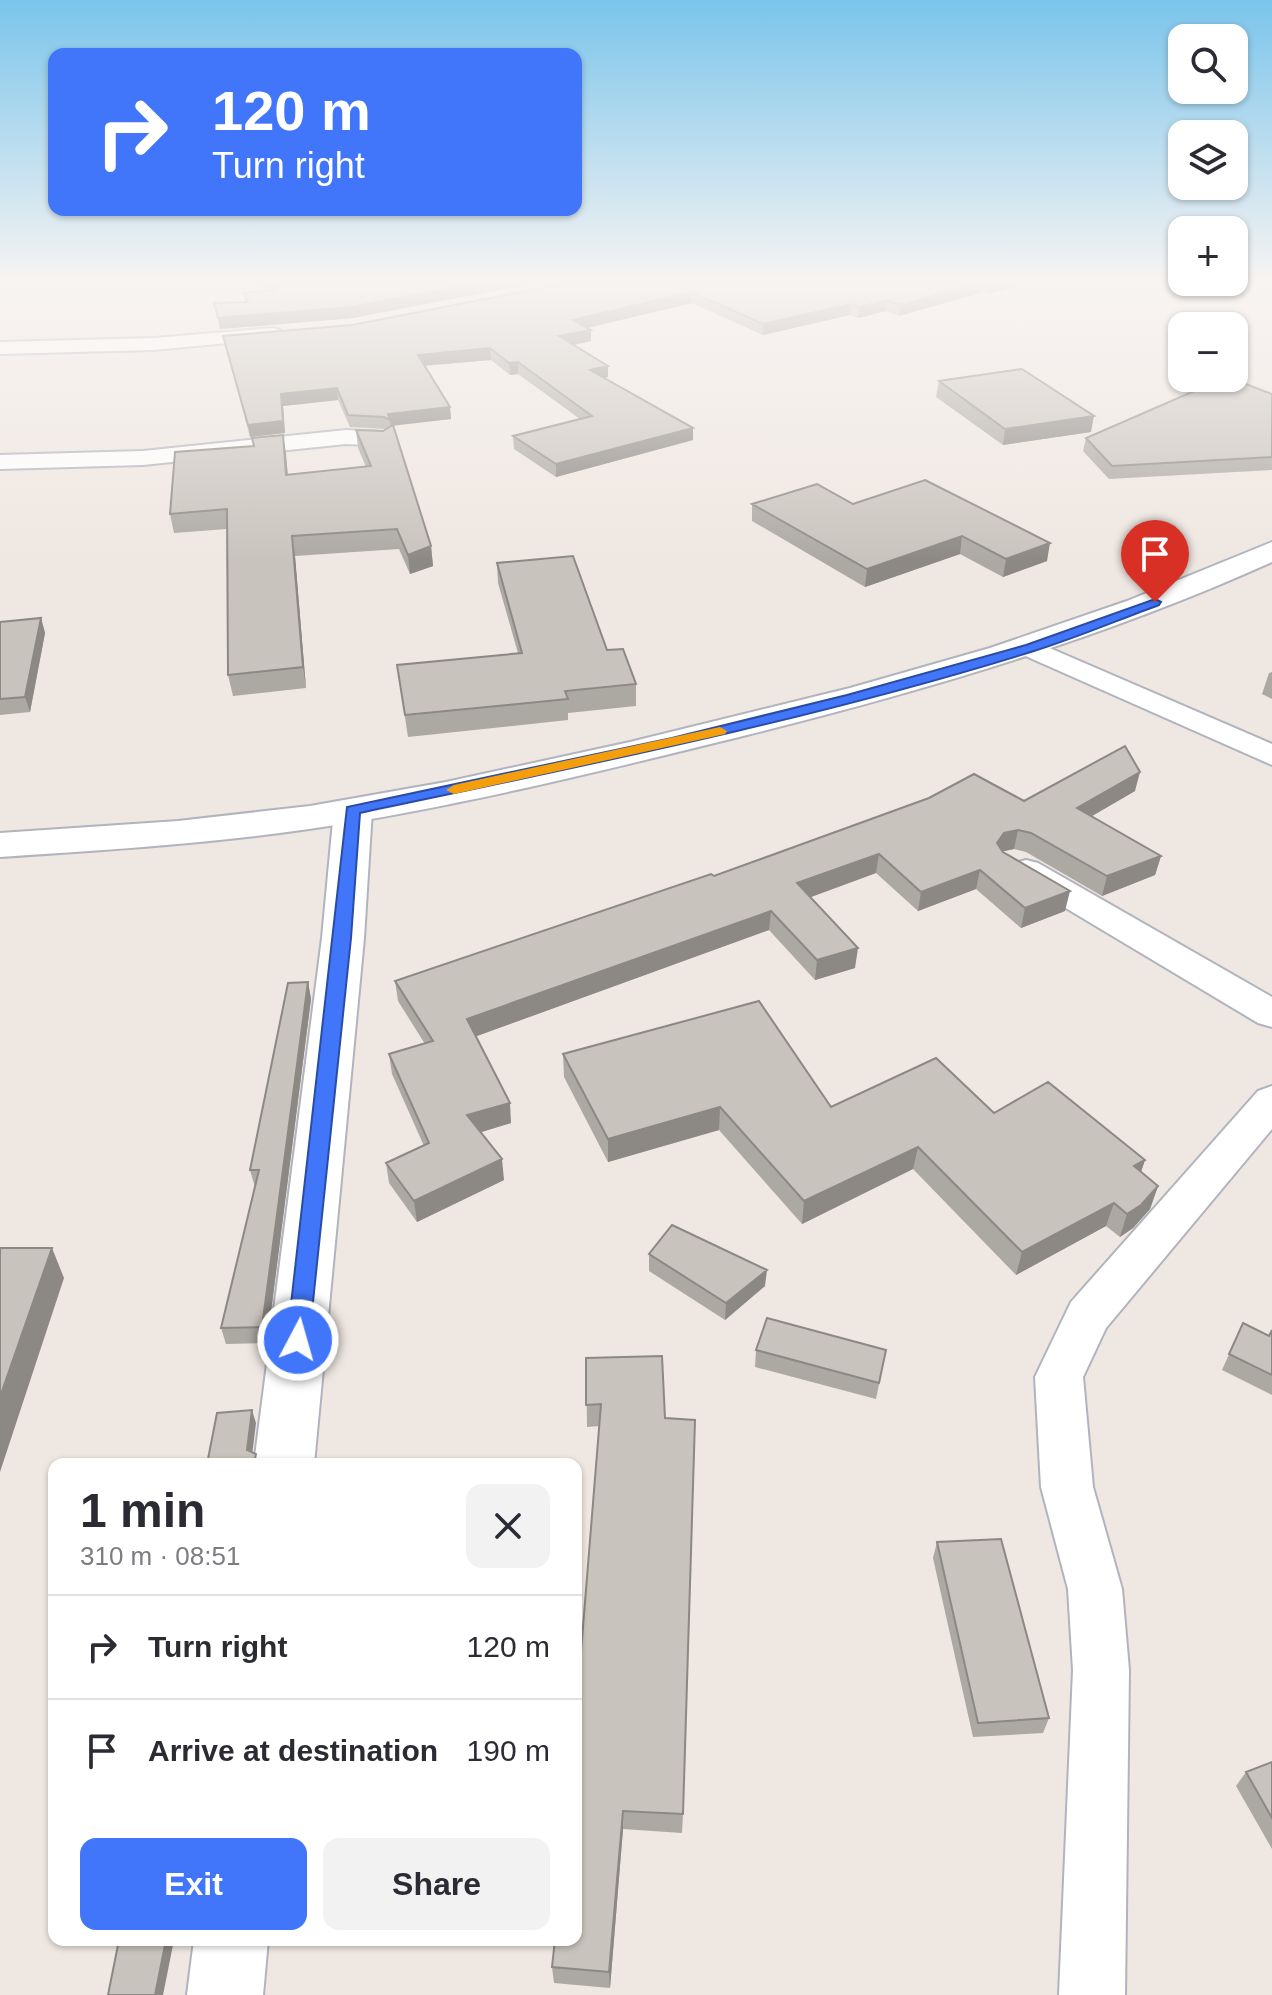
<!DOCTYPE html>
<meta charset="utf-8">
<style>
body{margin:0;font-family:Helvetica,sans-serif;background:#f2f2f3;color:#2b2b33;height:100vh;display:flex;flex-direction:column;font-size:30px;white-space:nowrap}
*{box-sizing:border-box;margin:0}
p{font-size:26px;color:#7c7c81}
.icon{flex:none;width:44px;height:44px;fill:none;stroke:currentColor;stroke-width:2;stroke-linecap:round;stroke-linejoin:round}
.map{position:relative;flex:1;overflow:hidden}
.details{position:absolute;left:48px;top:1458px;width:534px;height:488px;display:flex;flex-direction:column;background:#fff;border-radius:16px;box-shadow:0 2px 6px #0004}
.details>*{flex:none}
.guide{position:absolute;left:48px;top:48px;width:534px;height:168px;border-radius:16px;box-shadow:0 2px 6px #0004;background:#4176fb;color:#fff;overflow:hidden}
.tools{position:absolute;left:1168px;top:24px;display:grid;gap:16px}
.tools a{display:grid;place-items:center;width:80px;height:80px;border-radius:16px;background:#fff;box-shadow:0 2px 6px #0004;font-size:40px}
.pin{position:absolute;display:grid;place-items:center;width:68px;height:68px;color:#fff;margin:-82px -34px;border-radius:50% 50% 50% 0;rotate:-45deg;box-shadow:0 0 8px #0007}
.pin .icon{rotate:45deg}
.me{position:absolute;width:88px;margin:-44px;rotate:6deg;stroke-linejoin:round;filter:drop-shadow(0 0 6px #0008)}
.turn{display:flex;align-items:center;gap:28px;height:168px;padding:0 32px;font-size:36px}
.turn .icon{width:104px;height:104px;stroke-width:2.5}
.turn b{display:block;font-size:56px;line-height:68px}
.round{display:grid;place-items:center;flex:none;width:84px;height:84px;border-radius:16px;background:#f2f2f3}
.overview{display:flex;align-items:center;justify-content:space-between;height:136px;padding:0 32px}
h1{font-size:48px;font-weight:600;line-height:60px}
.action{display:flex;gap:16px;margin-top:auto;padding:16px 32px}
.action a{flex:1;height:92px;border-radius:16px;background:#4176fb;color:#fff;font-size:32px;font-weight:600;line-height:92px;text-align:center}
.action a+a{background:#f2f2f3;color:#2b2b33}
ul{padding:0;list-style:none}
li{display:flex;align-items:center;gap:24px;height:104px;padding:0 32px;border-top:2px solid #e1e1e2}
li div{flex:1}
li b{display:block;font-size:30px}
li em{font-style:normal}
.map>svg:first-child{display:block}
</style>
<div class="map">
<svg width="1272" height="1995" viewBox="0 0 1272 1995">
<rect width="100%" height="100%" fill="#efe7e1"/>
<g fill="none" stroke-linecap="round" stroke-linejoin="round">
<g stroke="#b1b4be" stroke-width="4">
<path id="minor" d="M 273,328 L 280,330 L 283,334 L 280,338 L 154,350 L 0,354 L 0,342 L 154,338 Z
M 346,430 L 385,432 L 396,439 L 385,446 L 346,444 L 143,465 L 0,469 L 0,455 L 143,451 Z
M 1031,640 L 1272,744 L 1272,765 L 1021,654 L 1017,648 L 1021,642 Z
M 1026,860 L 1038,863 L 1272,997 L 1272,1027 L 1258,1023 L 1014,877 L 1009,870 L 1014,863 Z
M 1272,1086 L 1272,1129 L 1106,1328 L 1083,1377 L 1093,1487 L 1122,1589 L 1129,1670 L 1125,1995 L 1059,1995 L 1073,1670 L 1068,1589 L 1041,1487 L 1035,1377 L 1071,1302 L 1258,1091 Z"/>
</g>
<g stroke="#b1b4be" stroke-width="4">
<path id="tertiary" d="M 353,799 L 366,802 L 372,810 L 364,938 L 314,1464 L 254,1464 L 322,938 L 334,810 L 340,802 Z
M 194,1940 L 268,1940 L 263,1995 L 187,1995 Z"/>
</g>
<g stroke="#b1b4be" stroke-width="4">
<path id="secondary" d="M 1272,542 L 1272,562 C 1103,638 927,690 747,735 C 602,771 456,807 309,829 C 206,844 103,850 0,857 L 0,833 L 178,821 L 310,806 L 446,782 L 630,742 L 850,688 L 990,648 L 1127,601 Z"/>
</g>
<use href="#minor" fill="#fff" fill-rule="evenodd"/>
<use href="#tertiary" fill="#fff" fill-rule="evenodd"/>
<use href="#secondary" fill="#fff" fill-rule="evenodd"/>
</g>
<path fill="#aca8a2" d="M 257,283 L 535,283 L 353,318 L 220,329 L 214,303 L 245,302 L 244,293 L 266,291 Z
M 566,283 L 1024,283 L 989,294 L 983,292 L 899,316 L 886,311 L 858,318 L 850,315 L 763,335 L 692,303 L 587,328 L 591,341 L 573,345 L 608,366 L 608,377 L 605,378 L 693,440 L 556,477 L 514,449 L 513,436 L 580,419 L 518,374 L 510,375 L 491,360 L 424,366 L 450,407 L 451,419 L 393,425 L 431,546 L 433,566 L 410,574 L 399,549 L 295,556 L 306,688 L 233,696 L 228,675 L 227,529 L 174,533 L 170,514 L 254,446 L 252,438 L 283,435 L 288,474 L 366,467 L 358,448 L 356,430 L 383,431 L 386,429 L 350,427 L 338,400 L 283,406 L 285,433 L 250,437 L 223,336 L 352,325 Z
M 939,381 L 1091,432 L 1003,445 L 936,397 Z
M 1272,394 L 1272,470 L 1109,479 L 1083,451 L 1086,438 Z
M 752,504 L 853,504 L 1047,561 L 1003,577 L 960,554 L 865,587 L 752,521 Z
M 497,563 L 607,650 L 636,684 L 636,706 L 568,713 L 568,720 L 408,737 L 397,665 L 518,653 L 498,583 Z
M 41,618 L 45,633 L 30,712 L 0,715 L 0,622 Z
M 1272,672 L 1272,699 L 1262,694 L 1269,673 Z
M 1135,791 L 1092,816 L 1161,856 L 1155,875 L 1102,896 L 1026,852 L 1014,849 L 1003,851 L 1065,911 L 1021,928 L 976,889 L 918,911 L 876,873 L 810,897 L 855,968 L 815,980 L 769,930 L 476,1036 L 511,1123 L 480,1132 L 504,1180 L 417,1222 L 389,1183 L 386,1163 L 424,1146 L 392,1074 L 389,1054 L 425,1044 L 398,1001 L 395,981 L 714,876 L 1024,801 Z
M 308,982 L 311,999 L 267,1343 L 226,1344 L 221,1328 L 255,1187 L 250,1170 Z
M 563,1054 L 831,1107 L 994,1113 L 1145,1160 L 1141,1172 L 1158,1186 L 1150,1209 L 1133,1228 L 1120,1237 L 1106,1226 L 1016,1275 L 913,1169 L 802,1224 L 719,1130 L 608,1162 L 564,1077 Z
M 649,1254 L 765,1286 L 725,1320 L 649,1271 Z
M 1243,1323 L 1269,1336 L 1272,1330 L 1272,1395 L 1222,1370 Z
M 756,1350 L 886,1350 L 876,1399 L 755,1367 Z
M 662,1356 L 683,1814 L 682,1833 L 623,1829 L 610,1988 L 554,1983 L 552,1967 L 577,1701 L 600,1426 L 587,1427 L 586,1358 Z
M 937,1542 L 1049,1718 L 1043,1733 L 973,1737 L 933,1558 Z
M 1272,1762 L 1272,1849 L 1236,1786 L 1246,1772 Z"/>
<path fill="#8c8884" d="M 477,283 L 535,283 L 353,318 L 220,329 L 218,318 Z
M 979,283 L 984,283 L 983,292 L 899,316 L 900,305 Z
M 992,283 L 1024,283 L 989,294 Z
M 692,292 L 692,303 L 574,331 L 573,320 Z
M 887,300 L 886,311 L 858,318 L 859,307 Z
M 851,304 L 850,315 L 763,335 L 763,324 Z
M 591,330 L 591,341 L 560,348 L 559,336 Z
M 490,348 L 491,360 L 419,366 L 418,355 Z
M 518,362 L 518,374 L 510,375 L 509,363 Z
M 608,366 L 608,377 L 590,381 L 590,370 Z
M 337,388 L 338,400 L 283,406 L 285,433 L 250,437 L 248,425 L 281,394 Z
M 450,407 L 451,419 L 391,426 L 388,414 Z
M 1094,416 L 1091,432 L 1003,445 L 1005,429 Z
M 693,428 L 693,440 L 556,477 L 556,464 Z
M 283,435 L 286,453 L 289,493 L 286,475 Z
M 292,536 L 295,556 L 306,688 L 303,667 Z
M 962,536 L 960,554 L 865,587 L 867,569 Z
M 1050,543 L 1047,561 L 1003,577 L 1006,559 Z
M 431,546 L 433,566 L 410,574 L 408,555 Z
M 41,618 L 45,633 L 30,712 L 25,697 Z
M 1140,772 L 1135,791 L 1073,827 L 1077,808 Z
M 1018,830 L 1014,849 L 1000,852 L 997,843 L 1004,833 Z
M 879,854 L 876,873 L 795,903 L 797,883 Z
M 1161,856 L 1155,875 L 1102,896 L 1107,876 Z
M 980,870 L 976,889 L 918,911 L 921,892 Z
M 1070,891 L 1065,911 L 1021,928 L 1025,908 Z
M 771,911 L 769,930 L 469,1039 L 467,1019 Z
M 858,948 L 855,968 L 815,980 L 817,960 Z
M 308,982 L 311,999 L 267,1343 L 262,1327 Z
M 510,1103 L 511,1123 L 469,1136 L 467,1115 Z
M 720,1107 L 719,1130 L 608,1162 L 608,1139 Z
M 918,1147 L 913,1169 L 802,1224 L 804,1201 Z
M 502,1159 L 504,1180 L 417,1222 L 414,1201 Z
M 1145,1160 L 1137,1183 L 1134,1166 Z
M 1158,1186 L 1150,1209 L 1133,1228 L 1120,1237 L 1127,1214 Z
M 1114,1203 L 1106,1226 L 1016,1275 L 1022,1252 Z
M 52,1248 L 64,1278 L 0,1472 L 0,1397 Z
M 767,1270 L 765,1286 L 725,1320 L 726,1303 Z
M 252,1410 L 256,1423 L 251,1464 L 247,1450 Z
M 623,1811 L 623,1829 L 610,1988 L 609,1972 Z
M 166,1940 L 174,1940 L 163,1995 L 155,1995 Z"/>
<path fill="#c8c3bc" stroke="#8c8884" stroke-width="2" d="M 267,283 L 477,283 L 351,307 L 218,318 L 214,303 L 248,302 L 244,293 L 275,290 Z
M 566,283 L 979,283 L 900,305 L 887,300 L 859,307 L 851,304 L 763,324 L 692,292 L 573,320 L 591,330 L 559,336 L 608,366 L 590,370 L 693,428 L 556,464 L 513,436 L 592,416 L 518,362 L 509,363 L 490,348 L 418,355 L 450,407 L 388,414 L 390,420 L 384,417 L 348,415 L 337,388 L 281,394 L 283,421 L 248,425 L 223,336 L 352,325 Z
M 1022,369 L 1094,416 L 1005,429 L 939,381 Z
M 1224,378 L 1230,378 L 1272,394 L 1272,457 L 1112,466 L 1086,438 Z
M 393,425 L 431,546 L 408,555 L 397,529 L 292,536 L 303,667 L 228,675 L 227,509 L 170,514 L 175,452 L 254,446 L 252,438 L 283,435 L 286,475 L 371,466 L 356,430 L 383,431 Z
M 925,480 L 1050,543 L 1006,559 L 962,536 L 867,569 L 752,504 L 817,484 L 853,504 Z
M 573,556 L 607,650 L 623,649 L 636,684 L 565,691 L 568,699 L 405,715 L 397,665 L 522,653 L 497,563 Z
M 41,618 L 25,697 L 0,699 L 0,622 Z
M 1125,746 L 1140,772 L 1077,808 L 1161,856 L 1107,876 L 1031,833 L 1018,830 L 1004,833 L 997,843 L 1003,852 L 1070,891 L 1025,908 L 980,870 L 921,892 L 879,854 L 797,883 L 858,948 L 817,960 L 771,911 L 467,1019 L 510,1103 L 467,1115 L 502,1159 L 414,1201 L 386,1163 L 429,1143 L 389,1054 L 433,1041 L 395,981 L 711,874 L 714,876 L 929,798 L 974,774 L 1024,801 Z
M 308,982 L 262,1327 L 221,1328 L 259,1170 L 250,1170 L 288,983 Z
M 759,1001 L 831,1107 L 936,1058 L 994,1113 L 1048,1082 L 1145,1160 L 1134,1166 L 1158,1186 L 1141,1205 L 1127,1214 L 1114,1203 L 1022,1252 L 918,1147 L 804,1201 L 720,1107 L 608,1139 L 563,1054 Z
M 672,1225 L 767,1270 L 726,1303 L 649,1254 Z
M 0,1248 L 52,1248 L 0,1397 Z
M 767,1318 L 886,1350 L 879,1383 L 756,1350 Z
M 1243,1323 L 1269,1336 L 1272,1330 L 1272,1375 L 1229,1354 Z
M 662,1356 L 665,1418 L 695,1420 L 683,1814 L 623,1811 L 609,1972 L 552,1967 L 555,1940 L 576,1940 L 576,1701 L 577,1701 L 601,1404 L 586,1405 L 586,1358 Z
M 252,1410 L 247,1450 L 256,1454 L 254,1464 L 207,1464 L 217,1413 Z
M 1001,1539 L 1049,1718 L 978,1723 L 937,1542 Z
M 1272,1762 L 1272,1818 L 1246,1772 Z
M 119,1940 L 166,1940 L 155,1995 L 108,1995 Z"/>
<linearGradient id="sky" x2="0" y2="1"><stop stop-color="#7ac4eb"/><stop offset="0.5" stop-color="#f8f4f2"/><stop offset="1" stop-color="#f8f4f2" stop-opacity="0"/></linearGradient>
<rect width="1272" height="563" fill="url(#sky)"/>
<path fill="#4176fb" stroke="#2a4da3" stroke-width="2" d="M 1155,599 L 1161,602 L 1159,605 C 1118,620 1076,638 1034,651 C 813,720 586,765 360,813 L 351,938 L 309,1340 L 306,1347 L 298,1350 L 290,1347 L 287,1340 L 347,807 L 672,738 L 847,695 L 1026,645 Z"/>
<path fill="#f59e0b" d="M 720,727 L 727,731 L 725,734 L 454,794 L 446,790 L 454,785 Z"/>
</svg>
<div class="tools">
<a><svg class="icon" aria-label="search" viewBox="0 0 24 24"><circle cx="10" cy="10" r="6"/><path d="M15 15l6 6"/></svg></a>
<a><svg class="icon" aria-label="layers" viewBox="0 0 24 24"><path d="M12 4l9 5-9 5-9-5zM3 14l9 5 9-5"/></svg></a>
<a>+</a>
<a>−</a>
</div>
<div class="pin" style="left:1155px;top:602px;background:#d93025"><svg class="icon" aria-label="arrive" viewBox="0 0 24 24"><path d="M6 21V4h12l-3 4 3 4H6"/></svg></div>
<svg class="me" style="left:298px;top:1340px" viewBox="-20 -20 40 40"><circle r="17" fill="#4176fb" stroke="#fff" stroke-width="3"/><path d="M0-11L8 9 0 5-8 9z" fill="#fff"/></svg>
<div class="guide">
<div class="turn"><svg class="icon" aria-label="right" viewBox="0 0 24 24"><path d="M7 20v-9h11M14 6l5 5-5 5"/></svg><div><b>120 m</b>Turn right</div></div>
</div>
<section class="details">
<div class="overview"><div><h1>1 min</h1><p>310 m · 08:51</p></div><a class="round"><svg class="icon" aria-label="close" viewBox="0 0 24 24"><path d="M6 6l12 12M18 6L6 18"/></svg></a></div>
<ul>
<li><svg class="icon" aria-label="right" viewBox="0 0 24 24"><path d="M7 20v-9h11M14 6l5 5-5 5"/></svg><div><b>Turn right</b></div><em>120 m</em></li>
<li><svg class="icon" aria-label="arrive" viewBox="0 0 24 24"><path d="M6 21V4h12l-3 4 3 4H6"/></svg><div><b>Arrive at destination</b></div><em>190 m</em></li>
</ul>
<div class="action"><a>Exit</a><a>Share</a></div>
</section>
</div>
